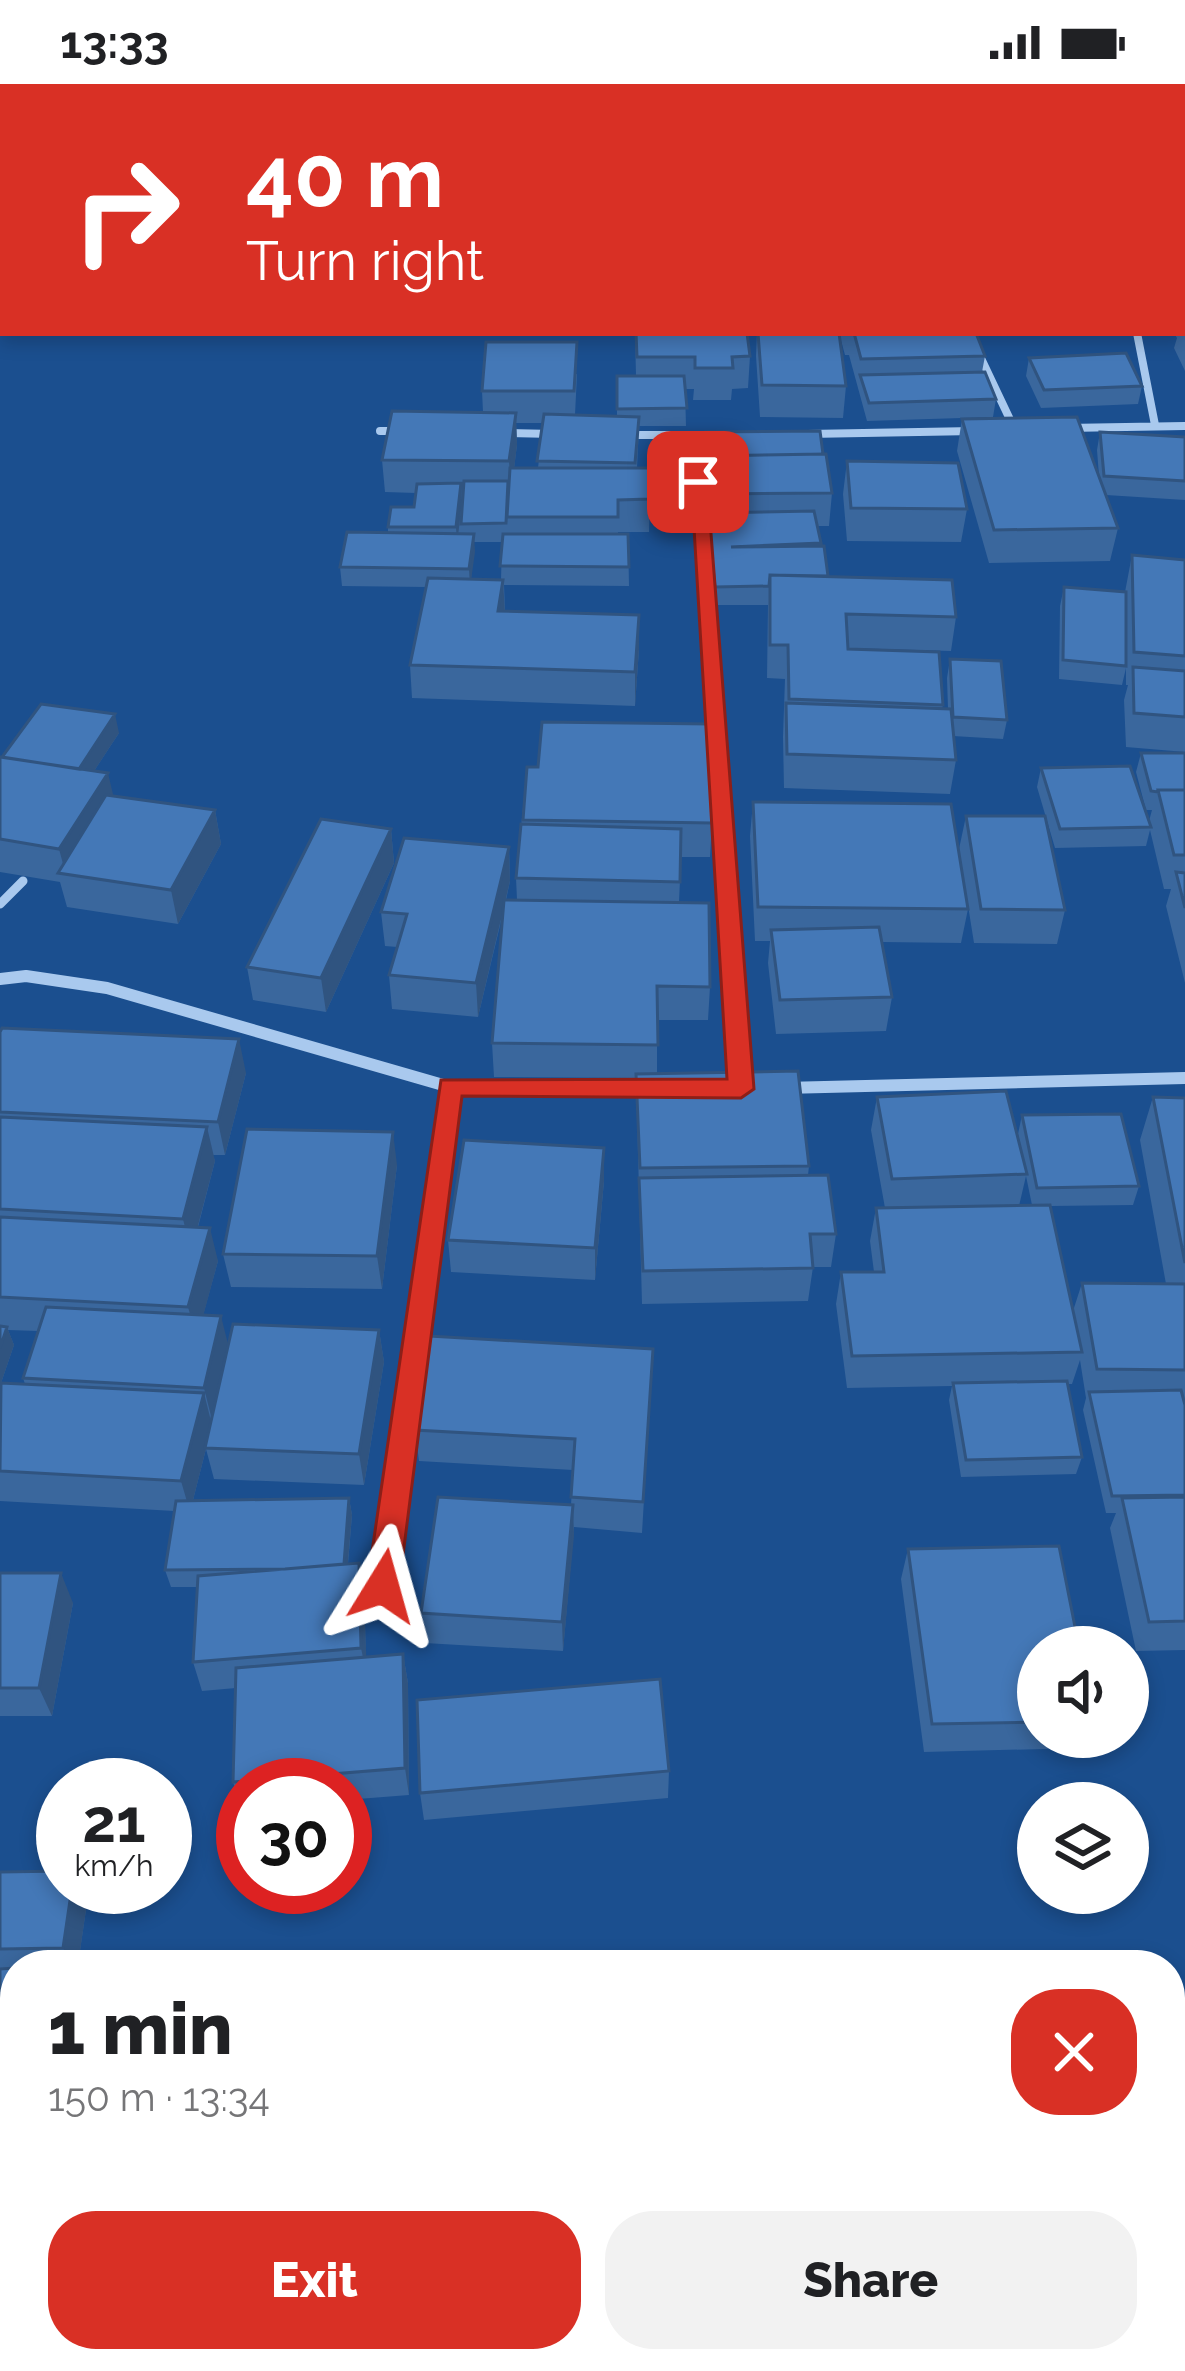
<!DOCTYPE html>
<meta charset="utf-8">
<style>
body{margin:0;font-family:Raleway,sans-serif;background:#f2f2f2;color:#202124;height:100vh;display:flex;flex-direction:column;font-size:45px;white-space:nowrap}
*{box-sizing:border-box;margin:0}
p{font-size:39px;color:#757577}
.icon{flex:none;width:66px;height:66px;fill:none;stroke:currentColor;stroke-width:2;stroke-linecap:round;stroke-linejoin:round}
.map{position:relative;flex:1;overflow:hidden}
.side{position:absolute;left:0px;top:1866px;width:1185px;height:423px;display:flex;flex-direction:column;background:#fff;border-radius:48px 48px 0 0;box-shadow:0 6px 18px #0003}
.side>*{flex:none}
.top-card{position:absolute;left:0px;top:0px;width:1185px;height:252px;box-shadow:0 6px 18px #0003;background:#d93025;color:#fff;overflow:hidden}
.tools{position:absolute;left:1017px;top:1542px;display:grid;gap:24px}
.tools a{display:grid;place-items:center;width:132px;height:132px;border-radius:50%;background:#fff;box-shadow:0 6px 18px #0003;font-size:60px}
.speed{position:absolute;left:36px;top:1674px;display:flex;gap:24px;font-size:60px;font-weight:700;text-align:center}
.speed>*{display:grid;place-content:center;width:156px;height:156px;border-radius:50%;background:#fff;box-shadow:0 6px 18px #0003;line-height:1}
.speed small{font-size:30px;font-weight:400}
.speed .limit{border:18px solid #d22;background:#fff;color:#111}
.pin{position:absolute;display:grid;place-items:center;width:102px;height:102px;color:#fff;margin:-51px;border-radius:24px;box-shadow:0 6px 18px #0006}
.me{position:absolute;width:132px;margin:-66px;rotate:8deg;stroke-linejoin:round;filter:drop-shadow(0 0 9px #0008)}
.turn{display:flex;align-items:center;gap:42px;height:252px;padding:0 48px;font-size:54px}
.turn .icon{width:156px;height:156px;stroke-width:2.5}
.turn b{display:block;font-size:84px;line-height:102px}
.round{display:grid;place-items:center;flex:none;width:126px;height:126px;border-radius:48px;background:#f2f2f2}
.head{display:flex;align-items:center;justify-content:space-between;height:204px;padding:0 48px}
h1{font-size:72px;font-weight:800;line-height:90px}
.button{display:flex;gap:24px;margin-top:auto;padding:24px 48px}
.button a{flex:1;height:138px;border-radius:48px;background:#d93025;color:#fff;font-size:48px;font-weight:800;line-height:138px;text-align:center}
.button a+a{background:#f2f2f2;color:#202124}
.status{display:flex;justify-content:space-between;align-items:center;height:84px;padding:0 60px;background:#fff;direction:ltr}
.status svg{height:33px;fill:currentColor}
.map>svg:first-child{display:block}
</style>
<div class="status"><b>13:33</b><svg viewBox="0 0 49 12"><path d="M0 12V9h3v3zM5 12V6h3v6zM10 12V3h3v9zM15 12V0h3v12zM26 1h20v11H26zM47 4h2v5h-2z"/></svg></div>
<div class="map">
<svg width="1185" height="2287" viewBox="0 0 1185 2287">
<rect width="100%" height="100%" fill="#1b4f8f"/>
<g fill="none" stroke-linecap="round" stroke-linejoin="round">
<path stroke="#a9c9ee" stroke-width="8" d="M 969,249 L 1015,346
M 1137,249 L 1155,341
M 1066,344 L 1185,342
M 380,347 L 404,347
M 502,349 L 554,350
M 808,350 L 974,347
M 622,351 L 722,351
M 695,352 L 696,369"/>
<path stroke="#a9c9ee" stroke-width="9" d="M 696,366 L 729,848
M 0,820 L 23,797"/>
<path stroke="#a9c9ee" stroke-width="12" d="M 729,845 L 740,1003
M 0,895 L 26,892 L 107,904 L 450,1003 L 650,1004
M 784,1004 L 1185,994
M 387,1473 L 450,1003"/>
<path stroke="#a9c9ee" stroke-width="15" d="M 383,1502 L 387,1470"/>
</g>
<path fill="#3a679d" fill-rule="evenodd" d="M 1024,0 L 1106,0 L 1106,2 L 1089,3 L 1026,3 Z
M 1182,37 L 1185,40 L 1185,287 L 1174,264 L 1177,254 L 1174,249 L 1182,249 Z
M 635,249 L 750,272 L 748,304 L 732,305 L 731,316 L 693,316 L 694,305 L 685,305 L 686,342 L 639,342 L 637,384 L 650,415 L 649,448 L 618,448 L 618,450 L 628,450 L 629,502 L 504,501 L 505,527 L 639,565 L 635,622 L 412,614 L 410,581 L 426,503 L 342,502 L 340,483 L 388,448 L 388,443 L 414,423 L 416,409 L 385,408 L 382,376 L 483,328 L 482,307 L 577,290 L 575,331 L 617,332 L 617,292 L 636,292 ZM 516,339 L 543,339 L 538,384 L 514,384 L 517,361 ZM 474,458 L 502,458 L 501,496 L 471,495 Z
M 757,249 L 839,249 L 846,302 L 843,334 L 760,333 L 756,272 Z
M 839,249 L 976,249 L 985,272 L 982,288 L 996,315 L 993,333 L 867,337 L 849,271 L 845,271 Z
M 1029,274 L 1142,302 L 1138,320 L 1041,324 L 1026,292 Z
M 962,335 L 1099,392 L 1097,366 L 1100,348 L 1185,353 L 1185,416 L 1106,411 L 1118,444 L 1110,477 L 989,479 L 957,367 Z
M 706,348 L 823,370 L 832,409 L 829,442 L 817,442 L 828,492 L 956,533 L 951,567 L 848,564 L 943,621 L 942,625 L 948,625 L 947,594 L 950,575 L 1007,636 L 1003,655 L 953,652 L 956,676 L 950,710 L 784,704 L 783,653 L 785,595 L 767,594 L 768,521 L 714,521 L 706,447 L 706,430 L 704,404 Z
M 847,377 L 967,425 L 961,458 L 847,457 L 843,410 Z
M 1132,471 L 1185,476 L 1185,668 L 1126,663 L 1124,616 L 1128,601 L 1126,601 L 1126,584 L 1122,601 L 1059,595 L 1060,522 L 1064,503 L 1125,508 Z
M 119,649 L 94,687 L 114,712 L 215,726 L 221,760 L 178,840 L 67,823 L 60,798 L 0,788 L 0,673 Z
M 1141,669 L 1185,669 L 1185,899 L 1166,822 L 1171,805 L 1164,805 L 1150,746 L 1146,762 L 1055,764 L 1037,703 L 1041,684 L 1149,737 L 1152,726 L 1146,726 L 1136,688 Z
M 527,683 L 712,739 L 710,773 L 681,773 L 679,818 L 710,903 L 708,936 L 657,936 L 657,989 L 809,1082 L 808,1091 L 836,1150 L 831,1183 L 813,1183 L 808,1217 L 642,1220 L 636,994 L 494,993 L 492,959 L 503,829 L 478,933 L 392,925 L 389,891 L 397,863 L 385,862 L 381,828 L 509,763 L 510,797 L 506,816 L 517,816 L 516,794 Z
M 753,718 L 968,825 L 961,859 L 882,858 L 892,913 L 886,947 L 776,950 L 768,879 L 770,857 L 755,857 L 750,752 Z
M 966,732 L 1065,826 L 1057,860 L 974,859 L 959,765 Z
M 391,745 L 394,779 L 326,928 L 253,916 L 247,883 Z
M 0,948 L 246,989 L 225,1071 L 213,1071 L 215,1077 L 198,1143 L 218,1177 L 203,1231 L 228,1261 L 379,1246 L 384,1278 L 364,1401 L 214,1395 L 206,1365 L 193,1416 L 349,1414 L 352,1431 L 348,1480 L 364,1509 L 366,1574 L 403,1570 L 408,1599 L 409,1711 L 345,1716 L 345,1701 L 243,1701 L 242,1725 L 233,1698 L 236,1604 L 202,1607 L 193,1578 L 197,1503 L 171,1503 L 165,1486 L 174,1427 L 0,1417 ZM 8,1246 L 38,1247 L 23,1294 L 25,1300 L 1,1299 L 14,1261 Z
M 877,1013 L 1022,1070 L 1018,1050 L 1022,1031 L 1139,1102 L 1133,1121 L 1050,1122 L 1073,1227 L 1082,1199 L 1166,1200 L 1140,1056 L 1153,1013 L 1185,1014 L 1185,1566 L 1136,1567 L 1110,1444 L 1116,1429 L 1106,1429 L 1083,1326 L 1086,1314 L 1080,1276 L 1072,1300 L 1067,1300 L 1082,1373 L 1076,1390 L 961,1393 L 949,1316 L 952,1302 L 847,1304 L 836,1220 L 841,1188 L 874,1188 L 870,1157 L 876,1124 L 885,1124 L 871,1046 ZM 1026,1092 L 1032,1121 L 1019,1122 Z
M 604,1064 L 604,1097 L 595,1196 L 451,1188 L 448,1156 Z
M 397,1081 L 382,1205 L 231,1203 L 223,1170 Z
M 653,1265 L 642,1449 L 574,1443 L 563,1567 L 425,1559 L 421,1529 L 571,1421 L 573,1386 L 419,1377 L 415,1346 Z
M 908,1465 L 1038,1563 L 1038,1653 L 1086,1653 L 1081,1664 L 924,1668 L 901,1495 Z
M 0,1489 L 73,1519 L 52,1632 L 0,1632 Z
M 669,1687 L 668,1714 L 424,1736 L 420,1709 Z
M 0,1788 L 88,1812 L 78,1880 L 134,1881 L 15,1881 L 15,2004 L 0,2005 Z
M 1170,1969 L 1185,2073 L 1185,2096 L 1178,2104 L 1185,2105 L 1185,2264 L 1170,2264 Z
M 783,2274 L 1002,2274 L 1004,2287 L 783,2287 Z"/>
<path fill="#305480" d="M 516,329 L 517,361 L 511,410 L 509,377 Z
M 461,399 L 462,418 L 457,461 L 456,443 Z
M 474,450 L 475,468 L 470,504 L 469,485 Z
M 503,496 L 505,529 L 498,527 Z
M 639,531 L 639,565 L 635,622 L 635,588 Z
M 115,630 L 119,649 L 79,710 L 74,691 Z
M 108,689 L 116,723 L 66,791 L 59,765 Z
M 215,726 L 221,760 L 178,840 L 171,806 Z
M 391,745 L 394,779 L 326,928 L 321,894 Z
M 509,763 L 510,797 L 478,933 L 476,899 Z
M 239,955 L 246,989 L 225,1071 L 218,1038 Z
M 207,1043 L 215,1077 L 191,1168 L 183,1135 Z
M 393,1048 L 397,1081 L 382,1205 L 377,1172 Z
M 604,1064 L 604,1097 L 595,1196 L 595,1164 Z
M 210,1144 L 218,1177 L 197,1255 L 188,1223 Z
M 221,1232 L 229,1264 L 212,1336 L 204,1304 Z
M 7,1243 L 14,1261 L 0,1302 L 0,1264 Z
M 379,1246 L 384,1278 L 364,1401 L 359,1370 Z
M 204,1309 L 212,1341 L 190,1428 L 181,1397 Z
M 349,1414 L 352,1431 L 346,1500 L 343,1484 Z
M 573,1421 L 574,1452 L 563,1567 L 562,1538 Z
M 359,1479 L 364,1509 L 367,1593 L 361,1564 Z
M 61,1489 L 73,1519 L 52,1632 L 39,1604 Z
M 403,1570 L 408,1599 L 409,1711 L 405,1684 Z
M 72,1803 L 84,1803 L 88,1812 L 78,1881 L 73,1881 L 63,1864 Z
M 0,2197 L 15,2212 L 7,2287 L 0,2287 Z
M 275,2274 L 285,2274 L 284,2287 L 274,2287 Z"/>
<path fill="#4478b7" stroke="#305480" stroke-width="3" d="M 1182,37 L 1185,40 L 1185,62 L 1182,62 Z
M 1182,86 L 1185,86 L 1185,182 L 1182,182 Z
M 1182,182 L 1185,182 L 1185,225 L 1182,219 Z
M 636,249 L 747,249 L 750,272 L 732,273 L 733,284 L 695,284 L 695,273 L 637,273 Z
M 758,249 L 839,249 L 846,302 L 762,301 Z
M 854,249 L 976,249 L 985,272 L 861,275 Z
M 486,258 L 577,258 L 574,307 L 482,307 Z
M 1126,269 L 1142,302 L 1044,306 L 1029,274 Z
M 985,288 L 996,315 L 869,319 L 860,291 Z
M 617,292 L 684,292 L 687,324 L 617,325 Z
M 392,327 L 516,329 L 509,377 L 382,376 Z
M 544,330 L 639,333 L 635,379 L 537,377 Z
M 1077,333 L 1118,444 L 994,446 L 962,335 Z
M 820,347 L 823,370 L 709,372 L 706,348 Z
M 1100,348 L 1185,353 L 1185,397 L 1104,392 Z
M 826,370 L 832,409 L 709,410 L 705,372 Z
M 847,377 L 958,379 L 967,425 L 851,424 Z
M 510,384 L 649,384 L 650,415 L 618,416 L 618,433 L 507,433 Z
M 464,397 L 508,397 L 506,439 L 461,440 Z
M 461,399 L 456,443 L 388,443 L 391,423 L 414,423 L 417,400 Z
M 814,427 L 821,459 L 731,463 L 824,462 L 828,492 L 770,491 L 769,502 L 715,503 L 707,429 Z
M 347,448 L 474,450 L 469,485 L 340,483 Z
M 503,450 L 628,450 L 629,483 L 500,482 Z
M 1132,471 L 1185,476 L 1185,572 L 1134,568 Z
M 770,491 L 952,496 L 956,533 L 846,530 L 848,565 L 939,568 L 943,621 L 789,615 L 788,561 L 770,561 Z
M 428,494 L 503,496 L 498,527 L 639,531 L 635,588 L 410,581 Z
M 1064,503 L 1126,508 L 1126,582 L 1063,576 Z
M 950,575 L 1001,577 L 1007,636 L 953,633 Z
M 1133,583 L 1185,587 L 1185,633 L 1134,629 Z
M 786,619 L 951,625 L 956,676 L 787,670 Z
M 41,620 L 115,630 L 79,685 L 2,673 Z
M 542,638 L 711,640 L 712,739 L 523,736 L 527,683 L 538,683 Z
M 1141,669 L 1185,669 L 1185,706 L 1158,706 L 1158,708 L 1151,707 Z
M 0,673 L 108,689 L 59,765 L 0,755 Z
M 1130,682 L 1151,743 L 1060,745 L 1041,684 Z
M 1158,706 L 1185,706 L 1185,771 L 1174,771 Z
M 106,711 L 215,726 L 171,806 L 58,789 Z
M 753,718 L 951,720 L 968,825 L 758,823 Z
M 966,732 L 1045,732 L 1065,826 L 981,825 Z
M 321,735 L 391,745 L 321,894 L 247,883 Z
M 521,740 L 681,745 L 680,798 L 516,794 Z
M 404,754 L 509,763 L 476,899 L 389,891 L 407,830 L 381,828 Z
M 1176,788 L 1185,789 L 1185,824 Z
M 504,816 L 709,819 L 710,903 L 657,902 L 658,961 L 492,959 Z
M 879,843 L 892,913 L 780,916 L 771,846 Z
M 2,944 L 239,955 L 218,1038 L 0,1028 L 0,948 Z
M 798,987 L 809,1082 L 640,1084 L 636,990 Z
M 1006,1007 L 1027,1090 L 892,1095 L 877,1013 Z
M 1153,1013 L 1185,1014 L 1185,1179 Z
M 1121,1030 L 1139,1102 L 1037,1104 L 1022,1031 Z
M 0,1033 L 207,1043 L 183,1135 L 0,1125 Z
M 247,1045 L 393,1048 L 377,1172 L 223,1170 Z
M 464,1056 L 604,1064 L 595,1164 L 448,1156 Z
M 828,1091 L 836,1150 L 810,1150 L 813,1184 L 643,1187 L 639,1094 Z
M 1050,1121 L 1082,1268 L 852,1272 L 841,1188 L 884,1188 L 876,1124 Z
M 0,1133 L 210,1144 L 188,1223 L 0,1213 Z
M 1082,1199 L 1185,1200 L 1185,1286 L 1097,1285 Z
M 46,1223 L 221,1232 L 204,1304 L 23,1294 Z
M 233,1240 L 379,1246 L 359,1370 L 205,1364 Z
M 0,1242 L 7,1243 L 0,1264 Z
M 429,1252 L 653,1265 L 643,1418 L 571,1413 L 575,1355 L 415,1346 Z
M 1067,1297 L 1082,1373 L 966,1376 L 953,1299 Z
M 1,1299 L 204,1309 L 181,1397 L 0,1387 Z
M 1181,1306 L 1185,1321 L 1185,1411 L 1112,1412 L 1089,1308 Z
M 438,1413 L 573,1421 L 562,1538 L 421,1529 Z
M 1185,1413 L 1185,1537 L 1149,1538 L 1122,1414 Z
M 349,1414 L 344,1480 L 285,1485 L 165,1486 L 176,1417 Z
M 1059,1462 L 1079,1563 L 1038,1563 L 1038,1638 L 932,1640 L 908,1465 Z
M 359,1479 L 361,1564 L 193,1578 L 198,1492 Z
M 0,1489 L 61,1489 L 39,1604 L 0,1604 Z
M 403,1570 L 405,1684 L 233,1698 L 236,1584 Z
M 660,1595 L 669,1687 L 420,1709 L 417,1616 Z
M 63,1787 L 63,1803 L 72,1803 L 63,1864 L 0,1865 L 0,1788 Z
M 132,1877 L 132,1881 L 66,1881 Z
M 15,1884 L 15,1981 L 0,1982 L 0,1885 Z
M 1170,1969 L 1185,2073 L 1185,2093 L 1170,2093 Z
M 1170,2104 L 1185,2105 L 1185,2248 L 1170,2248 Z
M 106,2274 L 275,2274 L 274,2287 L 105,2287 Z
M 287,2274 L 456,2274 L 457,2287 L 287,2287 Z
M 469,2274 L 623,2274 L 624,2287 L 469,2287 Z
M 789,2274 L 1002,2274 L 1004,2287 L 790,2287 Z"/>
<path fill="#d93025" stroke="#8d1f18" stroke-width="3" d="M 691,394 L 707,398 L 754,1005 L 741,1014 L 462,1012 L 399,1502 L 394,1512 L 383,1516 L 372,1512 L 367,1502 L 441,996 L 727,995 Z"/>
</svg>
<div class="tools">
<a><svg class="icon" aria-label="sound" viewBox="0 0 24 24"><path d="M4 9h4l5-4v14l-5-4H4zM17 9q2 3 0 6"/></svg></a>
<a><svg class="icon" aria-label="layers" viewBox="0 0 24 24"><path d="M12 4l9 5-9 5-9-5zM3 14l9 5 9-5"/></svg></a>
</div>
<div class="speed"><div>21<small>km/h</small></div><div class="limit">30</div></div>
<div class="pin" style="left:698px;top:398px;background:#d93025"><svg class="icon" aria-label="arrive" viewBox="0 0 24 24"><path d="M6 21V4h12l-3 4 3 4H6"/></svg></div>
<svg class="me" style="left:383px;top:1502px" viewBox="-20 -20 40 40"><path d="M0-17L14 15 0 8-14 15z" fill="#d93025" stroke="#fff" stroke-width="4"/></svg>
<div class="top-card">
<div class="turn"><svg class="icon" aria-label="right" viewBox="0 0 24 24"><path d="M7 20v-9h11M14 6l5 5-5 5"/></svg><div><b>40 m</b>Turn right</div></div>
</div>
<section class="side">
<div class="head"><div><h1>1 min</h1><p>150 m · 13:34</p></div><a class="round" style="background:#d93025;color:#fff"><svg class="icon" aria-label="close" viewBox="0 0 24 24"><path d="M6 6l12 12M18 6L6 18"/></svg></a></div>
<div class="button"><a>Exit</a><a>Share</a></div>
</section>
</div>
